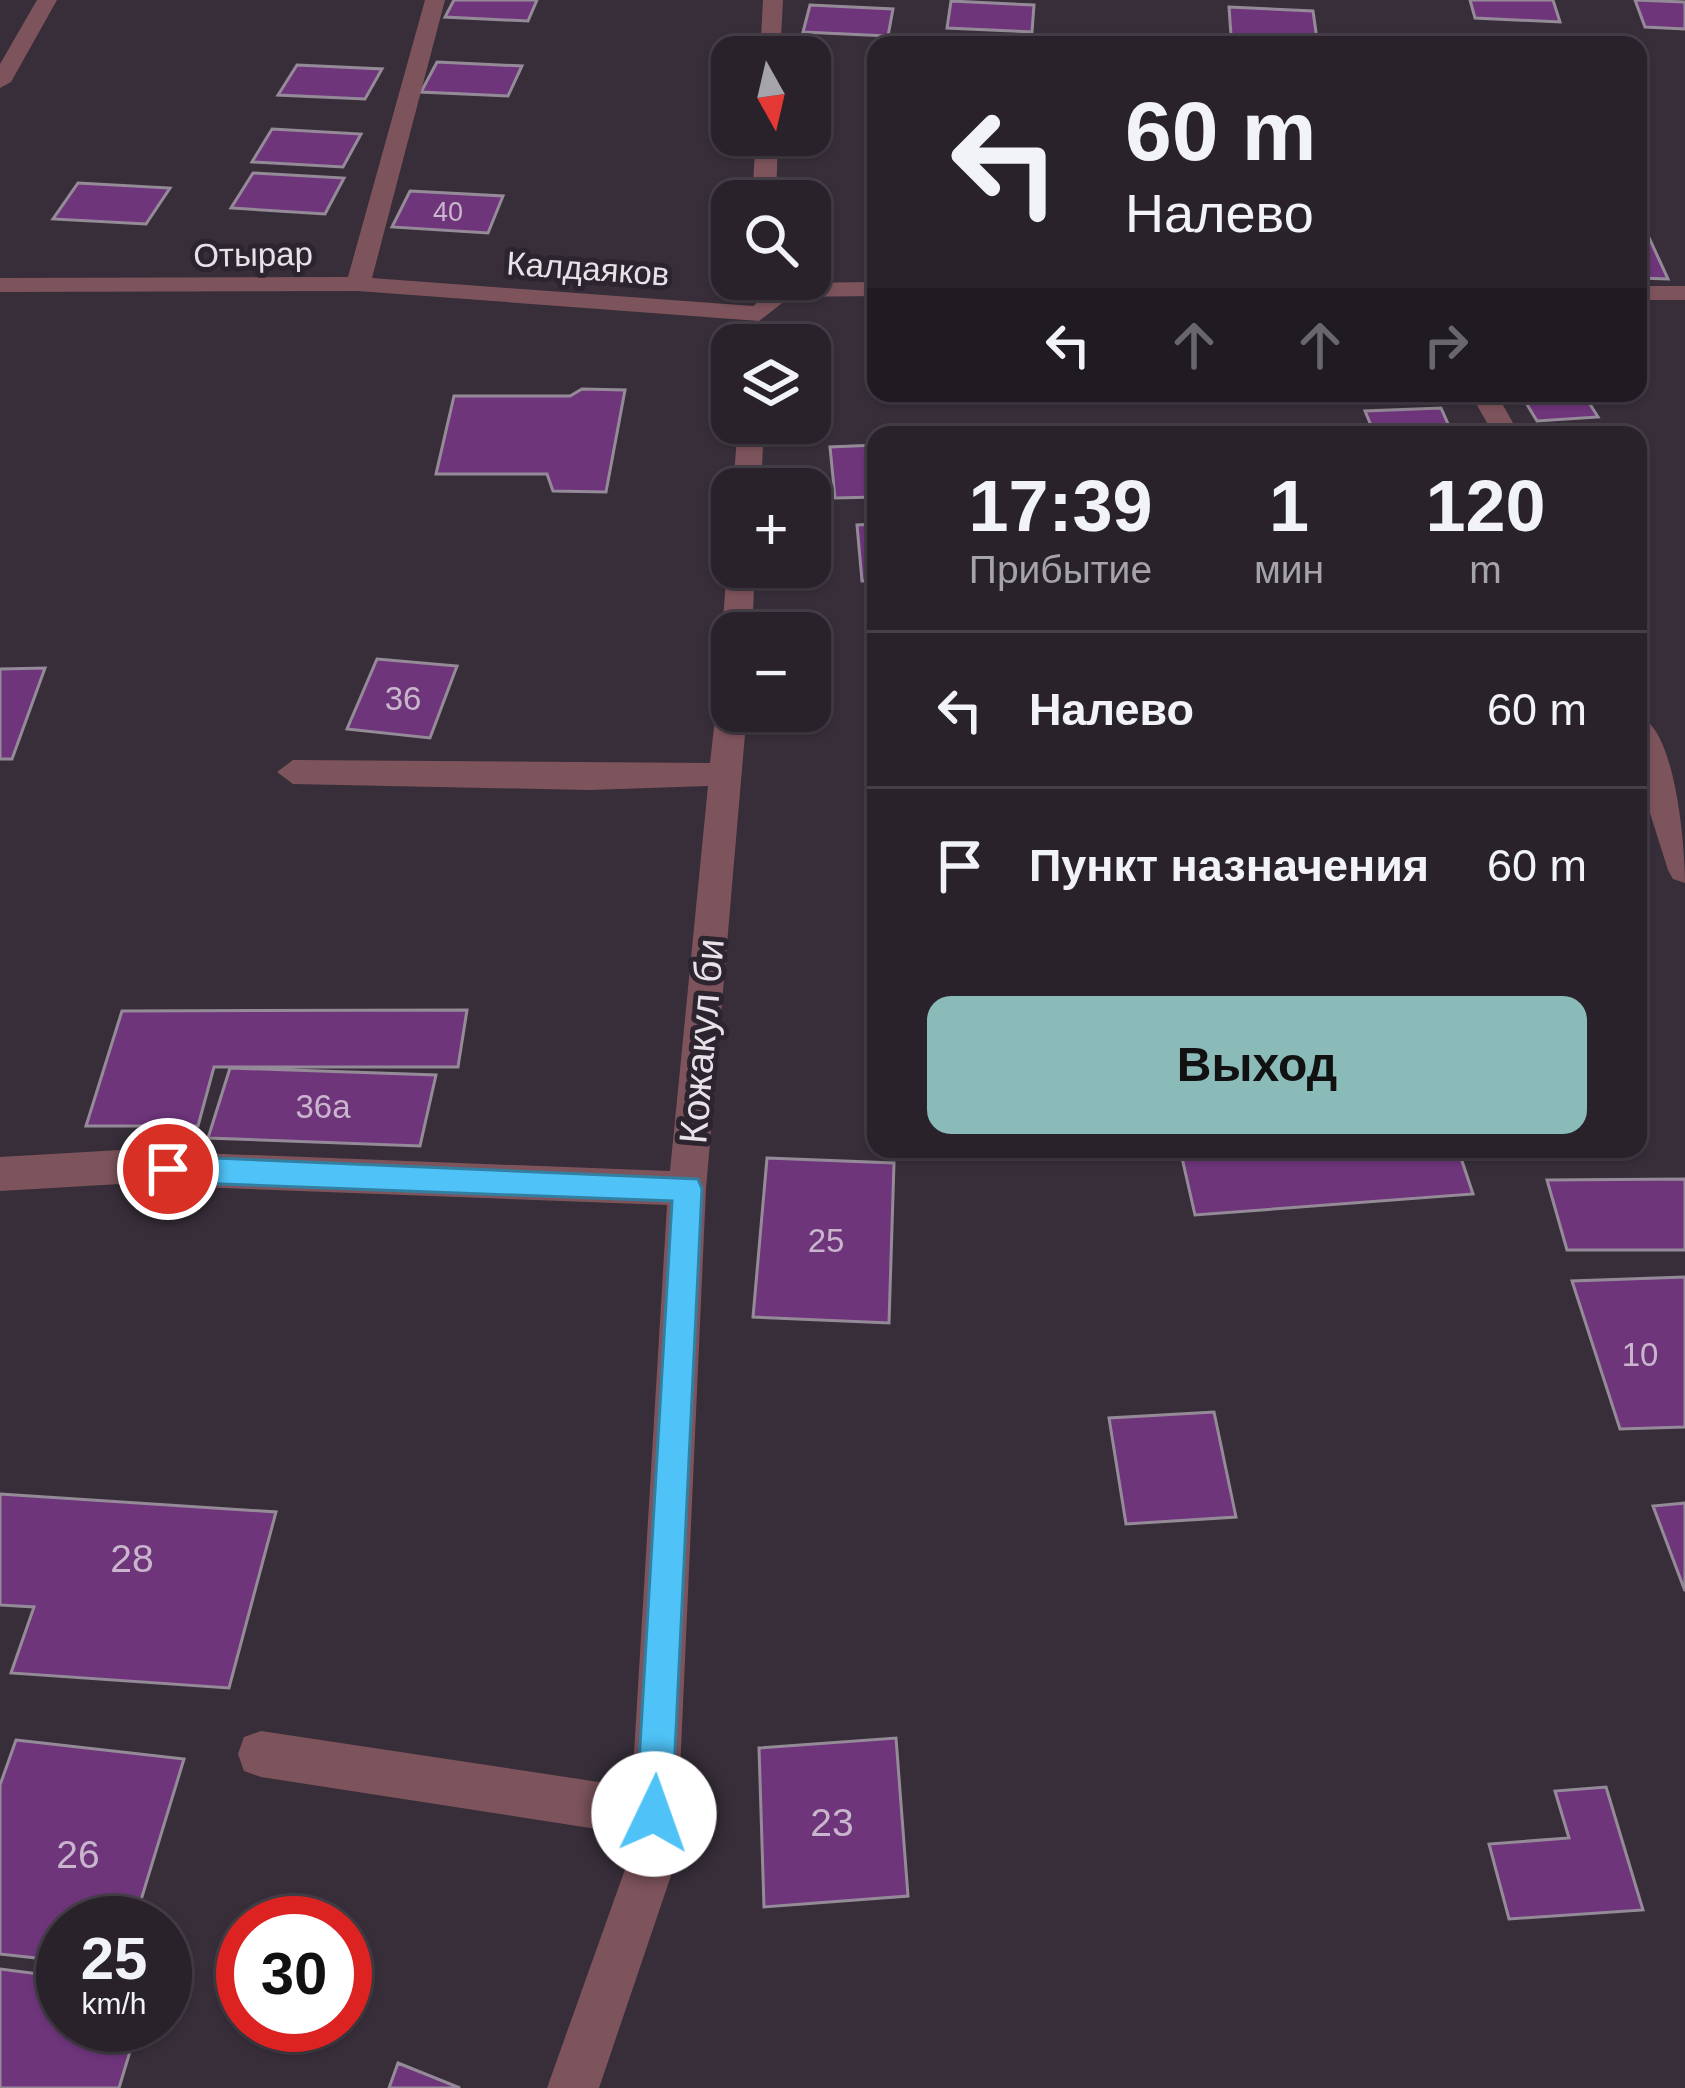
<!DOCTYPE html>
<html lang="ru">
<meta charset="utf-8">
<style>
body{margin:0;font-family:Helvetica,sans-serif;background:#312a33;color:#f1f3f6;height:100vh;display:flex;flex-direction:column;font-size:45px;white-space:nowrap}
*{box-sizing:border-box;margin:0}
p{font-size:39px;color:#a5a4a9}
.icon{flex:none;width:66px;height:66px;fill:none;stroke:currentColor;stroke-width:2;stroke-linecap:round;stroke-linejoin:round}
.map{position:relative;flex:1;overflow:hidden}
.side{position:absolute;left:867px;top:426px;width:780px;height:732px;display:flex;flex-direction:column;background:#29222b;border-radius:24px;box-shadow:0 3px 9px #0004,0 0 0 3px #453f47}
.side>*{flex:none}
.guide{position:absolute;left:867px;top:36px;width:780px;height:366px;border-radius:24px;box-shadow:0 3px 9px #0004,0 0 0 3px #453f47;background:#29222b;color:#f1f3f6;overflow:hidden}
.needle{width:78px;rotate:172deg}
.controls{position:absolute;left:711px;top:36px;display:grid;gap:24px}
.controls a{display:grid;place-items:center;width:120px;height:120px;border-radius:24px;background:#29222b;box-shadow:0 3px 9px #0004,0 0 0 3px #453f47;font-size:60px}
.speed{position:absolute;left:36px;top:1896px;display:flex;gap:24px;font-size:60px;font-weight:700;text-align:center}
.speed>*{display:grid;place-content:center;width:156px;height:156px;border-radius:50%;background:#29222b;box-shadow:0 3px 9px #0004,0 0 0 3px #453f47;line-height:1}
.speed small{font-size:30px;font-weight:400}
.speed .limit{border:18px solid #d22;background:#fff;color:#111}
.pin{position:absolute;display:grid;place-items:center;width:102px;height:102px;color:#fff;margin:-51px;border:6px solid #fff;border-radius:50%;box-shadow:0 3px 12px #0007}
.me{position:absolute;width:132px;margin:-66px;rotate:3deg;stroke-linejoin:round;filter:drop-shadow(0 0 9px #0008)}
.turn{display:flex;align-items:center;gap:42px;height:252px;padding:0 60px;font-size:54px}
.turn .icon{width:156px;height:156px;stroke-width:2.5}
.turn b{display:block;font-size:84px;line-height:102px}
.lanes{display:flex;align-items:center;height:114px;padding:0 60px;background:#0003;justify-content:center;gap:60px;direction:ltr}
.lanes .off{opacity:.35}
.eta{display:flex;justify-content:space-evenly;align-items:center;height:204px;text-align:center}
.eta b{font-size:72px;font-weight:700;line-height:84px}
.cta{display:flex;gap:24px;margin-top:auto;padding:24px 60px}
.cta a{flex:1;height:138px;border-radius:24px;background:#8bbbb9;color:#111;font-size:48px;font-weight:700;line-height:138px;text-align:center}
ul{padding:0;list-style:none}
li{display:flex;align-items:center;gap:36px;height:156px;padding:0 60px;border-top:3px solid #453f47}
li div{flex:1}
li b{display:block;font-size:45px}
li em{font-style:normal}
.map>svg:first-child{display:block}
</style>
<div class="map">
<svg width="1685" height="2088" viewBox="0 0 1685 2088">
<rect width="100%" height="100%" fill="#372e39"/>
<path fill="#6e357b" stroke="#958b98" stroke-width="3" d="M 454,0 L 537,0 L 528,21 L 445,17 Z
M 1470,0 L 1553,0 L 1560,22 L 1475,18 Z
M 1635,0 L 1685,2 L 1685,29 L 1645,27 Z
M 951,1 L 1034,5 L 1032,32 L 947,28 Z
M 810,5 L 893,9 L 888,36 L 803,32 Z
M 1229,7 L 1313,11 L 1317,39 L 1231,35 Z
M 437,62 L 522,66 L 508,96 L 421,92 Z
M 297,65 L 382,69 L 365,99 L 278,95 Z
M 272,129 L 361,134 L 343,167 L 252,162 Z
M 253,173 L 344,178 L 325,214 L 231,208 Z
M 78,183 L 170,188 L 146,224 L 53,219 Z
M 410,191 L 503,196 L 488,233 L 392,227 Z
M 1638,231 L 1646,231 L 1668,279 L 1638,278 Z
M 582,389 L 625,390 L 606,492 L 553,491 L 547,474 L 436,474 L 454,396 L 570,396 Z
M 1520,393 L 1583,393 L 1598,417 L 1537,421 Z
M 1441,408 L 1453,435 L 1375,435 L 1365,411 Z
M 876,445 L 876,497 L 835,498 L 830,447 Z
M 876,524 L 876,581 L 862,581 L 857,525 Z
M 377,659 L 457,666 L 430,738 L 347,729 Z
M 45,668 L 12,759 L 0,759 L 0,669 Z
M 876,713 L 876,782 L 873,782 L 866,714 Z
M 467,1010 L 458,1067 L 214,1067 L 198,1126 L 86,1126 L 122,1011 Z
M 230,1068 L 436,1075 L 420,1146 L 208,1138 Z
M 1180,1149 L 1458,1149 L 1473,1194 L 1195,1215 Z
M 767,1158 L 894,1163 L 889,1323 L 753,1317 Z
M 1685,1179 L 1685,1250 L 1567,1250 L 1547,1180 Z
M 1685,1277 L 1685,1427 L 1620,1429 L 1572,1281 Z
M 1214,1412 L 1236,1517 L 1126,1524 L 1109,1418 Z
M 0,1494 L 276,1512 L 229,1688 L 11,1673 L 34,1607 L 0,1605 Z
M 1685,1503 L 1685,1591 L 1653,1506 Z
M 896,1738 L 908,1896 L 764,1907 L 759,1748 Z
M 16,1740 L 184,1759 L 134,1923 L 63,1923 L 63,1961 L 0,1954 L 0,1785 Z
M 1606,1787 L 1643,1910 L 1509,1919 L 1489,1844 L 1569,1838 L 1555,1791 Z
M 0,1969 L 63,1977 L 63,2025 L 138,2025 L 119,2088 L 0,2088 Z
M 398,2063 L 460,2088 L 389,2088 Z"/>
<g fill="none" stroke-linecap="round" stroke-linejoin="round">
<path fill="#7e545c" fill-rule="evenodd" d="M 37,0 L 57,0 L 11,82 L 0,88 L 0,64 Z
M 425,0 L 445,0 L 372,278 L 753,306 L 784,283 L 876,282 L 876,296 L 790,297 L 759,321 L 358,291 L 0,292 L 0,278 L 348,277 Z
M 763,0 L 783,0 L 780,57 L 760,57 Z
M 756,135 L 778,135 L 776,201 L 752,201 Z
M 1638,286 L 1685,286 L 1685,300 L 1638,300 Z
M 1470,393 L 1496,393 L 1520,435 L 1494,435 Z
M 738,423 L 764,423 L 761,489 L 733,489 Z
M 732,560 L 732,567 L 755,567 L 752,633 L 732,633 L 732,642 L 722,633 L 727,567 Z
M 732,690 L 732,711 L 747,711 L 706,1189 L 676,1861 L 599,2088 L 547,2088 L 628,1861 L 629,1834 L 261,1777 L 244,1771 L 238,1754 L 244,1737 L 261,1731 L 632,1787 L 667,1205 L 120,1184 L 0,1191 L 0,1157 L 120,1150 L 670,1171 L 708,786 L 589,790 L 293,784 L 277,772 L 293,760 L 710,763 L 717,701 Z
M 1638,716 C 1676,727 1685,848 1685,883 L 1673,879 L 1668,870 L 1638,775 Z"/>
</g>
<path fill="#4fc3f7" stroke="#337fa1" stroke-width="3" d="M 168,1156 L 698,1179 L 702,1189 L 672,1814 L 667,1827 L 654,1832 L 641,1827 L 636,1814 L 672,1201 L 168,1182 L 154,1169 Z"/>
<g text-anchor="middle" stroke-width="10" stroke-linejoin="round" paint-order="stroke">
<g font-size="27" fill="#c9b6cd">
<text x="448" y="221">40</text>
</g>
<g font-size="33" fill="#e7e1e8" stroke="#2c242e">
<text transform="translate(253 254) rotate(-1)" y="12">Отырар</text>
<text transform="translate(588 268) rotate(4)" y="12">Калдаяков</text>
</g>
<g font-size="33" fill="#c9b6cd">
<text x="403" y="710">36</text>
<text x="323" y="1118">36а</text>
<text x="826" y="1252">25</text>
<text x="1640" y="1366">10</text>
</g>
<g font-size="39" fill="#e7e1e8" stroke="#2c242e">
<text transform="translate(701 1041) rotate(-85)" y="14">Кожакул би</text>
</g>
<g font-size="39" fill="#c9b6cd">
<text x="132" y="1572">28</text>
<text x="832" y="1836">23</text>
<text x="78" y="1868">26</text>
</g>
</g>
</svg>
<div class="controls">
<a><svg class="needle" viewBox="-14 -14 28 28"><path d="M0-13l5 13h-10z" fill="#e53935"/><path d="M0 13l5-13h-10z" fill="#a5a4a9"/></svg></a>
<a><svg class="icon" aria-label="search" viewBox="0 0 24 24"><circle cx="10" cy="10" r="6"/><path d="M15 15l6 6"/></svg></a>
<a><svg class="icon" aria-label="layers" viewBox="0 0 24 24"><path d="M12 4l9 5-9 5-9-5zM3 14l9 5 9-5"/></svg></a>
<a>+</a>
<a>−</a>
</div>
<div class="speed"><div>25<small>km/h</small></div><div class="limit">30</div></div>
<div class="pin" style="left:168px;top:1169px;background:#d93025"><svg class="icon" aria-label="arrive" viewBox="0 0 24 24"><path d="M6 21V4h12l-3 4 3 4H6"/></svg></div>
<svg class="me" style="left:654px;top:1814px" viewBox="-20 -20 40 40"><circle r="19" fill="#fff"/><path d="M0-13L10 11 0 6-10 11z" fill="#4fc3f7"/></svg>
<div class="guide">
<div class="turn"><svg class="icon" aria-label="left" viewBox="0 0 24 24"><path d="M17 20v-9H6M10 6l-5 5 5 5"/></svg><div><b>60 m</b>Налево</div></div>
<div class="lanes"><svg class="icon" aria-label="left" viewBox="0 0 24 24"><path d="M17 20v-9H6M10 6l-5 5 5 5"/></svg><svg class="icon off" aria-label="ahead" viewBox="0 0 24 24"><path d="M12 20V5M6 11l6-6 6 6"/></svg><svg class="icon off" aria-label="ahead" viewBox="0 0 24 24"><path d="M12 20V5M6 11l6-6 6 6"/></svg><svg class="icon off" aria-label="right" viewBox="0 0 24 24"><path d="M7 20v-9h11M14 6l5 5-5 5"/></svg></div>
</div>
<section class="side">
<div class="eta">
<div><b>17:39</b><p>Прибытие</p></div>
<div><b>1</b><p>мин</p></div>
<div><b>120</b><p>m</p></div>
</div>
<ul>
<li><svg class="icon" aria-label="left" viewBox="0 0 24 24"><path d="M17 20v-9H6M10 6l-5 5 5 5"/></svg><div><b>Налево</b></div><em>60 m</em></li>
<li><svg class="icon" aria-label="arrive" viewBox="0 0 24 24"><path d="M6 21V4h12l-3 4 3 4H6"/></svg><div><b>Пункт назначения</b></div><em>60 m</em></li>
</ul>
<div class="cta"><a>Выход</a></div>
</section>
</div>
